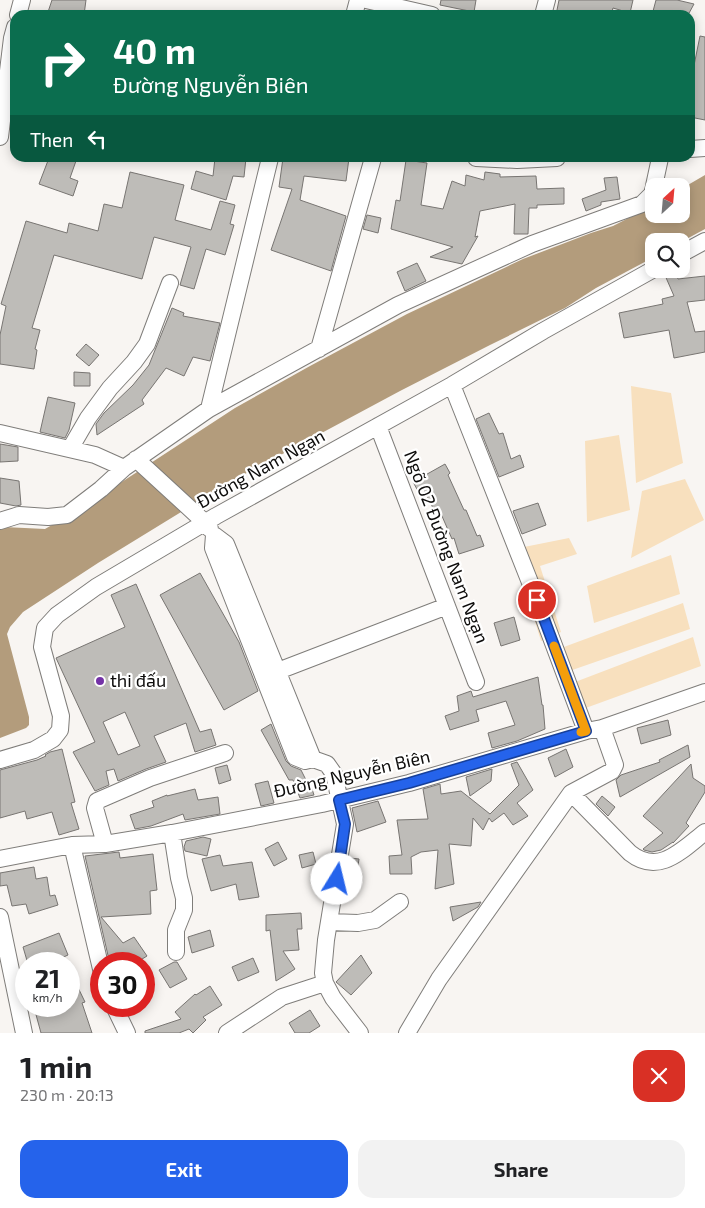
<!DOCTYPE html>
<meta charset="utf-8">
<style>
body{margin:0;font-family:"Exo 2",sans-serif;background:#f2f2f2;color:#202124;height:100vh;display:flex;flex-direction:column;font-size:19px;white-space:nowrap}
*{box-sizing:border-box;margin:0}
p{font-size:16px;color:#757577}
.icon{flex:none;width:28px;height:28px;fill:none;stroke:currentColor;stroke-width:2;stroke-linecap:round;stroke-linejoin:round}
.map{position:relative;height:1033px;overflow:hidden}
.side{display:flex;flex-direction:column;background:#fff;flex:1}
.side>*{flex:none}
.guide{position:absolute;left:10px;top:10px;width:685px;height:152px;border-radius:15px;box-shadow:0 2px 12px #0003;background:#0b6e4f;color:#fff;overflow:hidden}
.needle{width:32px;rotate:26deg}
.buttons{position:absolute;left:645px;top:178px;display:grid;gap:10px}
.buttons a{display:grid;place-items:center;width:45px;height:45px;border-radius:10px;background:#fff;box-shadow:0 2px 12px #0003;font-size:25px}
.speed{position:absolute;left:15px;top:952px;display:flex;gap:10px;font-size:25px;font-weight:700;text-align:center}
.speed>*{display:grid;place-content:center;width:65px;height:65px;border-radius:50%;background:#fff;box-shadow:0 2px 12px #0003;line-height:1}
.speed small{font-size:12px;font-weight:400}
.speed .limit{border:8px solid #d22;background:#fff;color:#111}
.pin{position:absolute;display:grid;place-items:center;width:42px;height:42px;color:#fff;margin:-21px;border:2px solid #fff;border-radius:50%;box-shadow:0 1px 5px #0007}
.me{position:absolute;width:55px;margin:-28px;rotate:9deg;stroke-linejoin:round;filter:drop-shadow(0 0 4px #0008)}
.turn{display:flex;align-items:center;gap:18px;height:105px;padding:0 20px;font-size:22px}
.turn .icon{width:65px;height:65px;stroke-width:2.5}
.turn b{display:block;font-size:35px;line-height:42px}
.then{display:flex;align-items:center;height:48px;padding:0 20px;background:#0003;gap:10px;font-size:19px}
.round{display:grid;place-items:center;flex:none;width:52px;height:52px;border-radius:15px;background:#f2f2f2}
.overview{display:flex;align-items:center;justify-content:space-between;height:85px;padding:0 20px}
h1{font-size:30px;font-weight:700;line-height:38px}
.action{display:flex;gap:10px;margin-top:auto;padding:10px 20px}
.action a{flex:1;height:58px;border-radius:15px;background:#2563eb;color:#fff;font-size:20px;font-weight:700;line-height:58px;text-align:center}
.action a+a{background:#f2f2f2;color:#202124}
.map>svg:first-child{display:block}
</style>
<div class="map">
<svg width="705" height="1033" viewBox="0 0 705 1033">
<rect width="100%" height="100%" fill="#f8f5f2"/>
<path fill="#f8e0be" d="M 631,386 L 671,393 L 683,463 L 636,483 Z
M 619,435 L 630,510 L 587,522 L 585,441 Z
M 685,479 L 704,520 L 631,558 L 642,491 Z
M 569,538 L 577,554 L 540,566 L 561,632 L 541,641 L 529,602 L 514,549 Z
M 671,555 L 680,594 L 594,623 L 587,586 Z
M 683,603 L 690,629 L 558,675 L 553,651 Z
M 693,637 L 701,666 L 572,713 L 562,687 Z"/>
<path fill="#b39c7c" d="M 705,175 L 705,229 L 681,242 L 654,241 L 654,257 L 596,288 L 565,308 L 490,345 L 400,391 L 230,482 L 98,563 L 23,612 L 10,627 L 7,634 L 29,717 L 29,725 L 26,728 L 0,738 L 0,528 L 4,527 L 45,529 L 85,506 L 235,408 L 310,366 L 407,314 L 523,259 L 591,233 L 613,226 L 654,205 L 654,214 L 681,214 L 681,189 Z"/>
<path fill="#bebcb8" stroke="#787572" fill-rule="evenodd" d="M 52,0 L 86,0 L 84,15 L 47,15 Z
M 441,0 L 476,0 L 474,12 L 440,5 Z
M 559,0 L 633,0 L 630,13 L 613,8 L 611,15 L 556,15 Z
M 656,0 L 677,0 L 694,4 L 688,15 L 652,15 Z
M 700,36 L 705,37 L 705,120 L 690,117 L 690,85 Z
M 49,158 L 77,158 L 70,178 L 78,181 L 73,196 L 39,184 Z
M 215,158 L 246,158 L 244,177 L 233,176 L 226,200 L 191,189 L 196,171 L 213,176 Z
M 283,158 L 349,158 L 346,181 L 304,176 L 300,200 L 346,216 L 331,271 L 271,250 L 292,189 L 279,187 Z
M 406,160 L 427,163 L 421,205 L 443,209 L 452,181 L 465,186 L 466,175 L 484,180 L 485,172 L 500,174 L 500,177 L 536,176 L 537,189 L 564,188 L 564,204 L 537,205 L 537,208 L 529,208 L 528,234 L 514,234 L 515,204 L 480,211 L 475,237 L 478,236 L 462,264 L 430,257 L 453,247 L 391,229 L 396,200 L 400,201 Z
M 130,172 L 184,185 L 175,220 L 211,230 L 220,201 L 235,205 L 230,224 L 234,225 L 225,255 L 206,249 L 194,289 L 180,285 L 191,247 L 154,237 L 142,279 L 54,255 L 32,328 L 40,330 L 35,349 L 37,350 L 34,369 L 0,364 L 0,335 L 6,306 L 1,304 L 26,221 L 67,233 L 69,223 L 98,231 L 104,204 L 122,208 Z
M 617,177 L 620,199 L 601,202 L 601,205 L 586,211 L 582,199 L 606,190 L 604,178 Z
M 367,215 L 381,218 L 378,233 L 363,229 Z
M 417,263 L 426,281 L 405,291 L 397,272 Z
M 674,269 L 678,279 L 705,276 L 705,300 L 687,302 L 695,332 L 705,331 L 705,352 L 674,358 L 669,330 L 624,338 L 619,313 L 663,304 L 662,299 L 674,296 L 664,273 Z
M 172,308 L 184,313 L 183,316 L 220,323 L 210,361 L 193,357 L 184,376 L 166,368 L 142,400 L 144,404 L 97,435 L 96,424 L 104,413 L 133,385 L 149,365 Z
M 86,344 L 99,355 L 89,366 L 76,355 Z
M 74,372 L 90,373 L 90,386 L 74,386 Z
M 48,397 L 75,403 L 69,430 L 65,438 L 40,432 Z
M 489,413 L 499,434 L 503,433 L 511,459 L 520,455 L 524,467 L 499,477 L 476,419 Z
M 0,444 L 18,447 L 18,461 L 0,462 Z
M 445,464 L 450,473 L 448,475 L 464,510 L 466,510 L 477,536 L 480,535 L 484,546 L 459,554 L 454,538 L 452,539 L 438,507 L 434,510 L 423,488 L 418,491 L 413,482 Z
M 0,478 L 19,481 L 21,505 L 16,506 L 0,503 Z
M 538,503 L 546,525 L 522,534 L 513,511 Z
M 200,573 L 239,642 L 258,691 L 224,710 L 160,595 Z
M 136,584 L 200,732 L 211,729 L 216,745 L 195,752 L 186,723 L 154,736 L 166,762 L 146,769 L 118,781 L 114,769 L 106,771 L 109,785 L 95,791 L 73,752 L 95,742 L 56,658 L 125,627 L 111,595 ZM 125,712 L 140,746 L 118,755 L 103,722 Z
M 514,617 L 520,640 L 501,646 L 494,623 Z
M 538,677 L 542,705 L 543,705 L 545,729 L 517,741 L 492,748 L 488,733 L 515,725 L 506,701 L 476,710 L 479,721 L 450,730 L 445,716 L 459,711 L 457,696 L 471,691 L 473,697 Z
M 668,720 L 671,735 L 641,744 L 637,728 Z
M 271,724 L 286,761 L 291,766 L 301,770 L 308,784 L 310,783 L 314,795 L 300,798 L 293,780 L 289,780 L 261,730 Z
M 688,745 L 690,757 L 620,797 L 616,780 L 621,775 L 660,762 L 659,760 Z
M 62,749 L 75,802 L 71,803 L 79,829 L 59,835 L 52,812 L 27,819 L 25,811 L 0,818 L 0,770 L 37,760 L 46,756 L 45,755 L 50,752 Z
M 566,749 L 573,767 L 555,777 L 548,758 Z
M 517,762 L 533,790 L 517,803 L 528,816 L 513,825 L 504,813 L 492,822 L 489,818 L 483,830 L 473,818 L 471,846 L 449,844 L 454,884 L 435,889 L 438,850 L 421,852 L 411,857 L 412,874 L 390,874 L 389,856 L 402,855 L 397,820 L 428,819 L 423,789 L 440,784 L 441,794 L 461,791 L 490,814 L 519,785 L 511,764 Z
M 691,764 L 693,778 L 705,786 L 705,792 L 686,823 L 689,826 L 673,843 L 673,842 L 661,850 L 652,852 L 644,850 L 643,849 L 663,833 L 643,816 Z
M 227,765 L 231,780 L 219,784 L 215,768 Z
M 492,769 L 491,781 L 470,796 L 466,777 Z
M 268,781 L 274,803 L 261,806 L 255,784 Z
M 195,789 L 198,800 L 218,797 L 220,814 L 185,820 L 183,814 L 151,826 L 135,829 L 130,815 L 154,807 L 152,801 L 167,795 L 167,796 Z
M 602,796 L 615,807 L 608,816 L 596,804 Z
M 378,801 L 386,822 L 357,832 L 352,808 Z
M 203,837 L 211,839 L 207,856 L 185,851 L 184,847 L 186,841 Z
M 278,842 L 287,859 L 274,866 L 265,849 Z
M 119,852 L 120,858 L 153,854 L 157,890 L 150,891 L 151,914 L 101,917 L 123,943 L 134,937 L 147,956 L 134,964 L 110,964 L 85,856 Z
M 313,852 L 316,864 L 302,868 L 299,855 Z
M 220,855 L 223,866 L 252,862 L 259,897 L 239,900 L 236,884 L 211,891 L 202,859 Z
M 350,858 L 359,859 L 355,887 L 345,885 Z
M 34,867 L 36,879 L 47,877 L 50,896 L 55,895 L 58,905 L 29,914 L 26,904 L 12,906 L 7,885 L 0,886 L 0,873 Z
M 481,902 L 478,907 L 453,921 L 450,907 Z
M 301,913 L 302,929 L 297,929 L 299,950 L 283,951 L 295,969 L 276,981 L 270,930 L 266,931 L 266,915 Z
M 210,930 L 214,946 L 192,953 L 188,937 Z
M 59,933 L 68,955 L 48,964 L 28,964 L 23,947 Z
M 361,955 L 372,973 L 351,995 L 336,982 Z
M 253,958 L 259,972 L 238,981 L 232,967 Z
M 174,962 L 177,962 L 187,979 L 170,988 L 159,970 Z
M 69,969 L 85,1002 L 82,1003 L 92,1033 L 41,1033 L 35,1011 L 45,1006 L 69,1006 Z
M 210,986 L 222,1005 L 203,1017 L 206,1020 L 193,1033 L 189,1029 L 179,1033 L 145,1033 L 145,1031 L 181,1019 L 175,1012 L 195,994 L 196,995 Z
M 310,1010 L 320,1026 L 309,1033 L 295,1033 L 289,1023 Z"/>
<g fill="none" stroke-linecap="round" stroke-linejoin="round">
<g stroke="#7f7d7a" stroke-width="18">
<path id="minor" d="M 366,0 L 432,15
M 18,15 L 22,0
M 354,15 L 358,0
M 543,15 L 547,0
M 0,137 L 12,38 L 15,27
M 690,149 L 705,148
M 476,158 L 517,160 L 557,158
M 654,186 L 660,158
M 681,254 L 705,241
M 319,349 L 373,158
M 452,385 L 537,600 L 586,731
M 209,409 L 270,158
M 378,426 L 476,682
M 0,433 L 95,455 L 124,468
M 70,449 L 88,418 L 110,388 L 134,362 L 147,344 L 170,283
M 136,459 L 198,516 L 210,529
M 0,521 L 19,515 L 48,517 L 67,515 L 101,489 L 124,468 L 209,409 L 398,305 L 532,244 L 642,204 L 652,194 L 654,187
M 278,671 L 447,606
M 313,759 L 305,761 L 295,757 L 213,548 L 214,535 L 226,544 L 313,759 L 327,764 L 334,774 L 345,824 L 326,940 L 323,973 L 325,983 L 333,998 L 360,1033
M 0,760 L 34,750 L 53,739 L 60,730 L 61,716 L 42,647 L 45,628 L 57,615 L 96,587 L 216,516 L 452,385 L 543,331 L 654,269
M 571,793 L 630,853 C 659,876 682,850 705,832
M 172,833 L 179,878 L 184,898 L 184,910 L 176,930 L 176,952
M 105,844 L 95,808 L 97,801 L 150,778 L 225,753
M 72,845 L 101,969
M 0,859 L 72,845 L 105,844 L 172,833 L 322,804 L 409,783 L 586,731 L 602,728 L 705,692
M 0,917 L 24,1033
M 329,922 L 358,923 L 375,920 L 400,902
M 114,1006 L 127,1033
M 227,1033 L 282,997 L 325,983
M 407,1033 L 439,979 L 571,793 L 612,771 L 615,765 L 602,728"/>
</g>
<use href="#minor" stroke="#fff" stroke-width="16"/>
</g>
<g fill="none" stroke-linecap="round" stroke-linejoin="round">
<g stroke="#184099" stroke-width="12">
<path id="route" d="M 337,879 L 345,824 L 339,800 L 409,783 L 586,731 L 537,600"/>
</g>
<use href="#route" stroke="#2563eb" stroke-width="9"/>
<path stroke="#f59e0b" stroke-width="9" d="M 554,646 L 586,731 L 581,732"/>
</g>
<circle fill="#7432a7" stroke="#fff" stroke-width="2" cx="100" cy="681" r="5"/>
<g text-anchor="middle" stroke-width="4.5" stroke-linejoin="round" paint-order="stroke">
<g font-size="18" fill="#0d0c0b" stroke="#fff">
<text transform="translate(261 469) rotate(-29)" y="6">Đường Nam Ngạn</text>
<text transform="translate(446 547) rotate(69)" y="6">Ngõ 02 Đường Nam Ngạn</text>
<text transform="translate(352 774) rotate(-13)" y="6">Đường Nguyễn Biên</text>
</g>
<g font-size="18" fill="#0d0c0b" stroke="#fff" text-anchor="start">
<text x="110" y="687">thi đấu</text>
</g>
</g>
</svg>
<div class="buttons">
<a><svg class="needle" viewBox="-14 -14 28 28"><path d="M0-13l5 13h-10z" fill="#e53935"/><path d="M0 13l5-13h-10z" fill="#757577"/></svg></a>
<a><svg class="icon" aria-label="search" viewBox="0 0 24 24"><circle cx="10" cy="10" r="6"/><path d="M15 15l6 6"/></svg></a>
</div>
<div class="speed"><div>21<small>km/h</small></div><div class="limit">30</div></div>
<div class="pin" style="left:537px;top:600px;background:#d93025"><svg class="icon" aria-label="arrive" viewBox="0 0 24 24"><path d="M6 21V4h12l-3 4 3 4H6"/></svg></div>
<svg class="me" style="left:337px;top:879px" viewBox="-20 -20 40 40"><circle r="19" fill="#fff"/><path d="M0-13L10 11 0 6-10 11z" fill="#2563eb"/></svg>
<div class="guide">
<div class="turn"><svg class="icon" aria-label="right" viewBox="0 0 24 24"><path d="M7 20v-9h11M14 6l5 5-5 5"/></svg><div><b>40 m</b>Đường Nguyễn Biên</div></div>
<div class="then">Then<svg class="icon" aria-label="left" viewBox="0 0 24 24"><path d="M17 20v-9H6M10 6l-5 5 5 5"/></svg></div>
</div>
</div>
<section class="side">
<div class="overview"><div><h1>1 min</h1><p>230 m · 20:13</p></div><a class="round" style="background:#d93025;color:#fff"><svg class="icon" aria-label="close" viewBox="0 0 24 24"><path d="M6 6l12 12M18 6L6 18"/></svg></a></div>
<div class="action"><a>Exit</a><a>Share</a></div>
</section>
